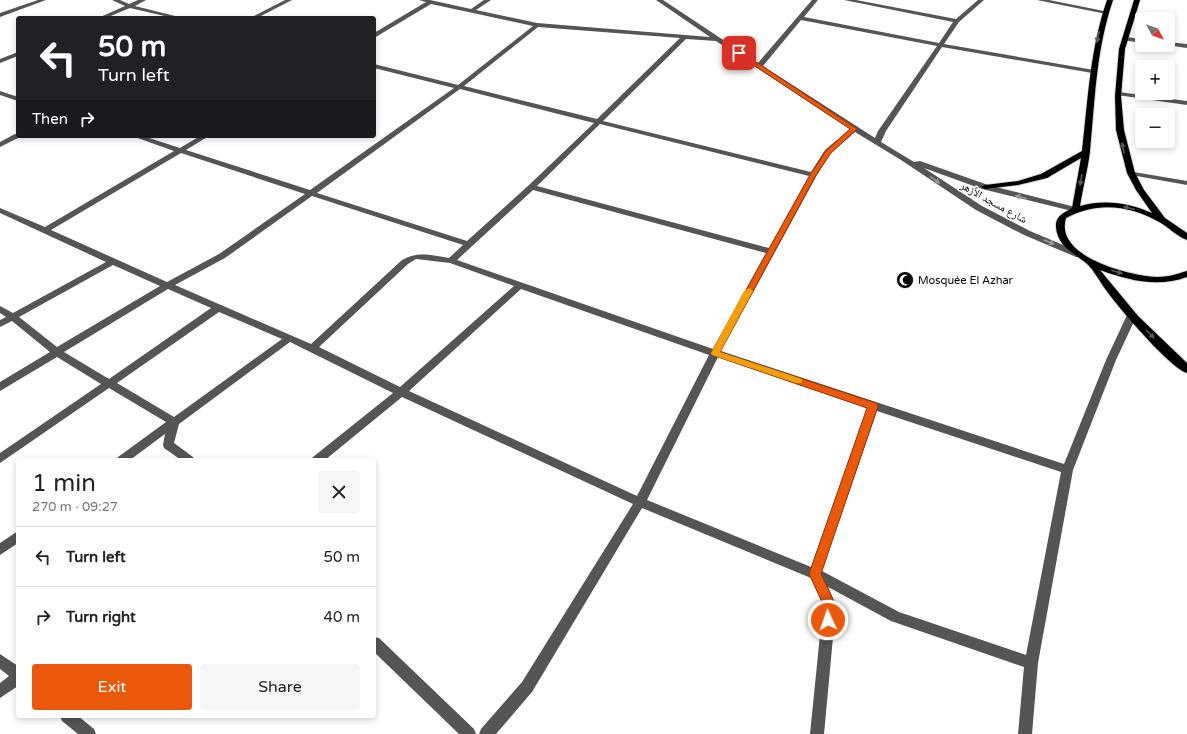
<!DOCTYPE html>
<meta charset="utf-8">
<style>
body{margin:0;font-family:"Varela Round","Noto Naskh Arabic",sans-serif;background:#f6f6f6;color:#222;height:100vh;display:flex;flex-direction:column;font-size:15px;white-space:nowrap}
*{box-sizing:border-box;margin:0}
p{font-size:13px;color:#767676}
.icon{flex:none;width:22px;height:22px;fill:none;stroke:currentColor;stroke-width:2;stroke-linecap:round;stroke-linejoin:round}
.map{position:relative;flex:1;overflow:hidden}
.side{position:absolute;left:16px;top:458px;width:360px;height:260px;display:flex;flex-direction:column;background:#fff;border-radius:4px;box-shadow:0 2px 6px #0003}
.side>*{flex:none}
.top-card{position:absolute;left:16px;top:16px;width:360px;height:122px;border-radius:4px;box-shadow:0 2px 6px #0003;background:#202124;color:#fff;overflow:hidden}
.needle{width:26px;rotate:130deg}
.controls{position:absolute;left:1135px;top:12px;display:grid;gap:8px}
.controls a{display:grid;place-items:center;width:40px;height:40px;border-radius:4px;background:#fff;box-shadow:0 2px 6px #0003;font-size:20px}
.pin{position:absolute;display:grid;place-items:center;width:34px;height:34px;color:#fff;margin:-17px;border-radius:8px;box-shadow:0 2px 6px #0006}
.me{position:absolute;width:44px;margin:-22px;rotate:357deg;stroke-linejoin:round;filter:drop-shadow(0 0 3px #0008)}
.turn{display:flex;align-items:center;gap:14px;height:84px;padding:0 16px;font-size:18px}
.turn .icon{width:52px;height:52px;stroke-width:2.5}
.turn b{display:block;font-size:28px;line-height:34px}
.then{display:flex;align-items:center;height:38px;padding:0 16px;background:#0003;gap:8px;font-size:15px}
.round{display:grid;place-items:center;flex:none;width:42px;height:42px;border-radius:4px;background:#f6f6f6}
.head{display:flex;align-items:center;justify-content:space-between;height:68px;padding:0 16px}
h1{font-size:24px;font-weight:600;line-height:30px}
.action{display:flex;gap:8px;margin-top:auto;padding:8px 16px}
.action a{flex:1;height:46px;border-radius:4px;background:#ea580c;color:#fff;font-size:16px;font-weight:600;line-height:46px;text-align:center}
.action a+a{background:#f6f6f6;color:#222}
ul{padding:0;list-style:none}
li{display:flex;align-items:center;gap:12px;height:60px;padding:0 16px;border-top:1px solid #e0e0e0}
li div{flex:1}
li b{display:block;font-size:15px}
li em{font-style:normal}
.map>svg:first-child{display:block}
</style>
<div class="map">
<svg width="1187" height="734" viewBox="0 0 1187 734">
<rect width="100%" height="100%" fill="#fff"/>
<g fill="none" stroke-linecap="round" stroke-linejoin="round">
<g stroke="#dbdbdb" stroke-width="2">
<path id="major" d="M 1107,0 L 1113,0 C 1096,50 1095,100 1090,151 C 1088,169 1083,187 1080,206 C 1105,199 1129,203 1152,213 L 1136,190 L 1127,173 L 1116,130 L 1115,96 L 1119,49 L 1134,0 L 1140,0 L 1125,49 L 1121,96 L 1124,130 L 1135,173 L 1144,190 L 1165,218 L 1187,233 L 1187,240 C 1178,237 1169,228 1161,223 C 1130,205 1097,201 1066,218 C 1054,257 1130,276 1157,277 C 1168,277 1177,274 1187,271 L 1187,277 C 1157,288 1128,280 1100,270 L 1138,316 L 1187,363 L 1187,373 C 1170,368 1118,307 1106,290 C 1100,282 1094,270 1086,263 C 1074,253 1057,246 1056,227 C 1055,216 1064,213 1072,208 L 1081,158 L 1047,178 L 1018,185 L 985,189 L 981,187 L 985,185 L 1018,181 L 1041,174 L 1082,151 C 1088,100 1090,49 1107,0 Z"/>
</g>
<path fill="#555" fill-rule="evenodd" d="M 38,0 L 46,0 L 0,17 L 0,13 Z
M 112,0 L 120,0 L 129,4 L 138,0 L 146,0 L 135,6 L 183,18 L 173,18 L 130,8 L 106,18 L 98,18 L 125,6 Z
M 285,0 L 292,0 L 257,18 L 250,18 Z
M 419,0 L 430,0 L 471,9 L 484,0 L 491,0 L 476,10 L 537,23 L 710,37 L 656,0 L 663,0 L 758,63 L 812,0 L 818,0 L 804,17 L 939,43 L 953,22 L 844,0 L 856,0 L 956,19 L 978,0 L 984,0 L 959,22 L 944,44 L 1094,70 L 1095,71 L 1092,73 L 942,47 L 886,131 L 881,142 L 914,162 L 920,161 L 988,185 L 1075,207 L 1075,211 L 1072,211 L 982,189 L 924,168 L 982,206 L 1030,231 L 1082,253 L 1083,255 L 1082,257 L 1076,257 L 1024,235 L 976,210 L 901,160 L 855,132 L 831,153 L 817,175 L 721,351 L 1064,464 L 1106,360 L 1127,315 L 1132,312 L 1135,313 L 1137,315 L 1116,360 L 1073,470 L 1038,663 L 1032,734 L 1018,734 L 1024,667 L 891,621 L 828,587 L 836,605 L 824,734 L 810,734 L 823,605 L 811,578 L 642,508 L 532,692 L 496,734 L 479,734 L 481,729 L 522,682 L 633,504 L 402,397 L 325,460 L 311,460 L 313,457 L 393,393 L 290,342 L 179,424 L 174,443 L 193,457 L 195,460 L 181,460 L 164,448 L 163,445 L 165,434 L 130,460 L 116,460 L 118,457 L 166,422 L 109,388 L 0,463 L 0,453 L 101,384 L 57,357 L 0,391 L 0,382 L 50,352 L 12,321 L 0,327 L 0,320 L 6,317 L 0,313 L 0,306 L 13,313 L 106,262 L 0,213 L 0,208 L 45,227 L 174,151 L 132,136 L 143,136 L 180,148 L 200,136 L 209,136 L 186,150 L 310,190 L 454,88 L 374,68 L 374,64 L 458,85 L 533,26 L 431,4 L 374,38 L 374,33 L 426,2 ZM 801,20 L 937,46 L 878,131 L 875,138 L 763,66 ZM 538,27 L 680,38 L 597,119 L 464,86 ZM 686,39 L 716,41 L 850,129 L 825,150 L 811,172 L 603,121 ZM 460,89 L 594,123 L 529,185 L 467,241 L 317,193 ZM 600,124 L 809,176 L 769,248 L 537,186 ZM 181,153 L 305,194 L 219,254 L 167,282 L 51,230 ZM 533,190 L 766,253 L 713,349 L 457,260 ZM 312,196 L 463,245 L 449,258 C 432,255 417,251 402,260 L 311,344 L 175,285 L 225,258 ZM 416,259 L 450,263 L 514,286 L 400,387 L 319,347 L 408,264 ZM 113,265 L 160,286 L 57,347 L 19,317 ZM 168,289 L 211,308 L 109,379 L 64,352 ZM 521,289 L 709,355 L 637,496 L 409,391 ZM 219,312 L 282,339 L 174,417 L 117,383 ZM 718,357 L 867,408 L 811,567 L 647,500 ZM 877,411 L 1061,472 L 1026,655 L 899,612 L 822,571 Z
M 1037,0 L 1049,0 L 1109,12 L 1106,14 Z
M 1125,37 L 1142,39 L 1142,43 L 1123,40 L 1123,38 Z
M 1168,42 L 1187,44 L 1187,48 L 1166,45 L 1168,45 Z
M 18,52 L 18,56 L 0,63 L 0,59 Z
M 0,91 L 18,97 L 18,101 L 0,95 Z
M 1119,92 L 1187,101 L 1187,105 L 1117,95 L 1116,94 Z
M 15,134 L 22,136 L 0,147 L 0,142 Z
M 1128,171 L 1187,181 L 1187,185 L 1131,175 L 1127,173 Z
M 18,531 L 18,543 L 0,555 L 0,543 Z
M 374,637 L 379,638 L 474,729 L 476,734 L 459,734 L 374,652 Z
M 0,654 L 18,666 L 18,686 L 0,698 L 0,683 L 9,676 L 0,669 Z
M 60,716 L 78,716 L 94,729 L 96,734 L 78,734 L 62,721 Z"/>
<use href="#major" fill="#000" fill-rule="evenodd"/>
</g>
<defs><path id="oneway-solid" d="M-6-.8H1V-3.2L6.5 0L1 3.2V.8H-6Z"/></defs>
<g fill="#595959">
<use href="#oneway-solid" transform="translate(1098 37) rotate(104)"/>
<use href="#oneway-solid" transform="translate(1123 148) rotate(-102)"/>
<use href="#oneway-solid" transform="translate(1081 180) rotate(100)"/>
<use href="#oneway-solid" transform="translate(1129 208) rotate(-166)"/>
<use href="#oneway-solid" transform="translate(1117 272) rotate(16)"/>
<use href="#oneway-solid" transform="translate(1150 334) rotate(45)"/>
</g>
<g fill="#999">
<use href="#oneway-solid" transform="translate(935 180) rotate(35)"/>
<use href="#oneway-solid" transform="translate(1021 197) rotate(-164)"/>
<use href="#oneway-solid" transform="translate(1049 242) rotate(23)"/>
</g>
<path fill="#ea580c" stroke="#983908" d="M 737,52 L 741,52 L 857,129 L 831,153 L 816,175 L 720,352 L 876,403 L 878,406 L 821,574 C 828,590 840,606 833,624 L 828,625 L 824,624 L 822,620 L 824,606 L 809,574 L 867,408 L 712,355 L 711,353 L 810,175 L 826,151 L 850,129 L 737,54 Z"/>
<path fill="#f59e0b" d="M 749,288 L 753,291 L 720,352 L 802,379 L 802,383 L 796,383 L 712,355 L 711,353 L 744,291 Z"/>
<defs>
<g id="mosque-disc" transform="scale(0.9)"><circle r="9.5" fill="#000" stroke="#fff"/><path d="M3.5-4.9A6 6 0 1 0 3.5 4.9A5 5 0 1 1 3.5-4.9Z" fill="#fff"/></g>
</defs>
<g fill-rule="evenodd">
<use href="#mosque-disc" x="905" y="280"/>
</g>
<g text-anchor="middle" stroke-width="3" stroke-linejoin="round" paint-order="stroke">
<g font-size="11" fill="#000" stroke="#fff">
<text transform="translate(994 202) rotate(29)" y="4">شارع مسجد الأزهر</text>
</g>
<g font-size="11" fill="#000" stroke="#fff" text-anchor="start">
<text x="918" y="284">Mosquée El Azhar</text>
</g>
</g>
</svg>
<div class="controls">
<a><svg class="needle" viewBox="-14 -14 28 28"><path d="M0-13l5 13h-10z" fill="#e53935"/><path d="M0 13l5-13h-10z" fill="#767676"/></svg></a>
<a>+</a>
<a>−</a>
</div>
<div class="pin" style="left:739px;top:53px;background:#d93025"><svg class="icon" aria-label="arrive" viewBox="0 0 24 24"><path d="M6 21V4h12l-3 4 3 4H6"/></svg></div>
<svg class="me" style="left:828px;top:620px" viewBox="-20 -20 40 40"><circle r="17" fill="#ea580c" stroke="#fff" stroke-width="3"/><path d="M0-11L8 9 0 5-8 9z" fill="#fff"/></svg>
<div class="top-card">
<div class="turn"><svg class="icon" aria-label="left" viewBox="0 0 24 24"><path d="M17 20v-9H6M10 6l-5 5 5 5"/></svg><div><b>50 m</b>Turn left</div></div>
<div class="then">Then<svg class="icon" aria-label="right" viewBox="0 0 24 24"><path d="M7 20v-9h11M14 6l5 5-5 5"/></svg></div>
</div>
<section class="side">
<div class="head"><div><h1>1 min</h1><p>270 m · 09:27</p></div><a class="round"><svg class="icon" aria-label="close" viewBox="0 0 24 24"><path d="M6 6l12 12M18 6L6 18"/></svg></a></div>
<ul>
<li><svg class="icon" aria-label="left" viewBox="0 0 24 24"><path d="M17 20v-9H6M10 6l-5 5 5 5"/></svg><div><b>Turn left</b></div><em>50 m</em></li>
<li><svg class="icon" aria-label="right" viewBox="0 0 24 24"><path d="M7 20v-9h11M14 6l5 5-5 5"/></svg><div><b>Turn right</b></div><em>40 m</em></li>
</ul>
<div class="action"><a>Exit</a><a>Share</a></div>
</section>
</div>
